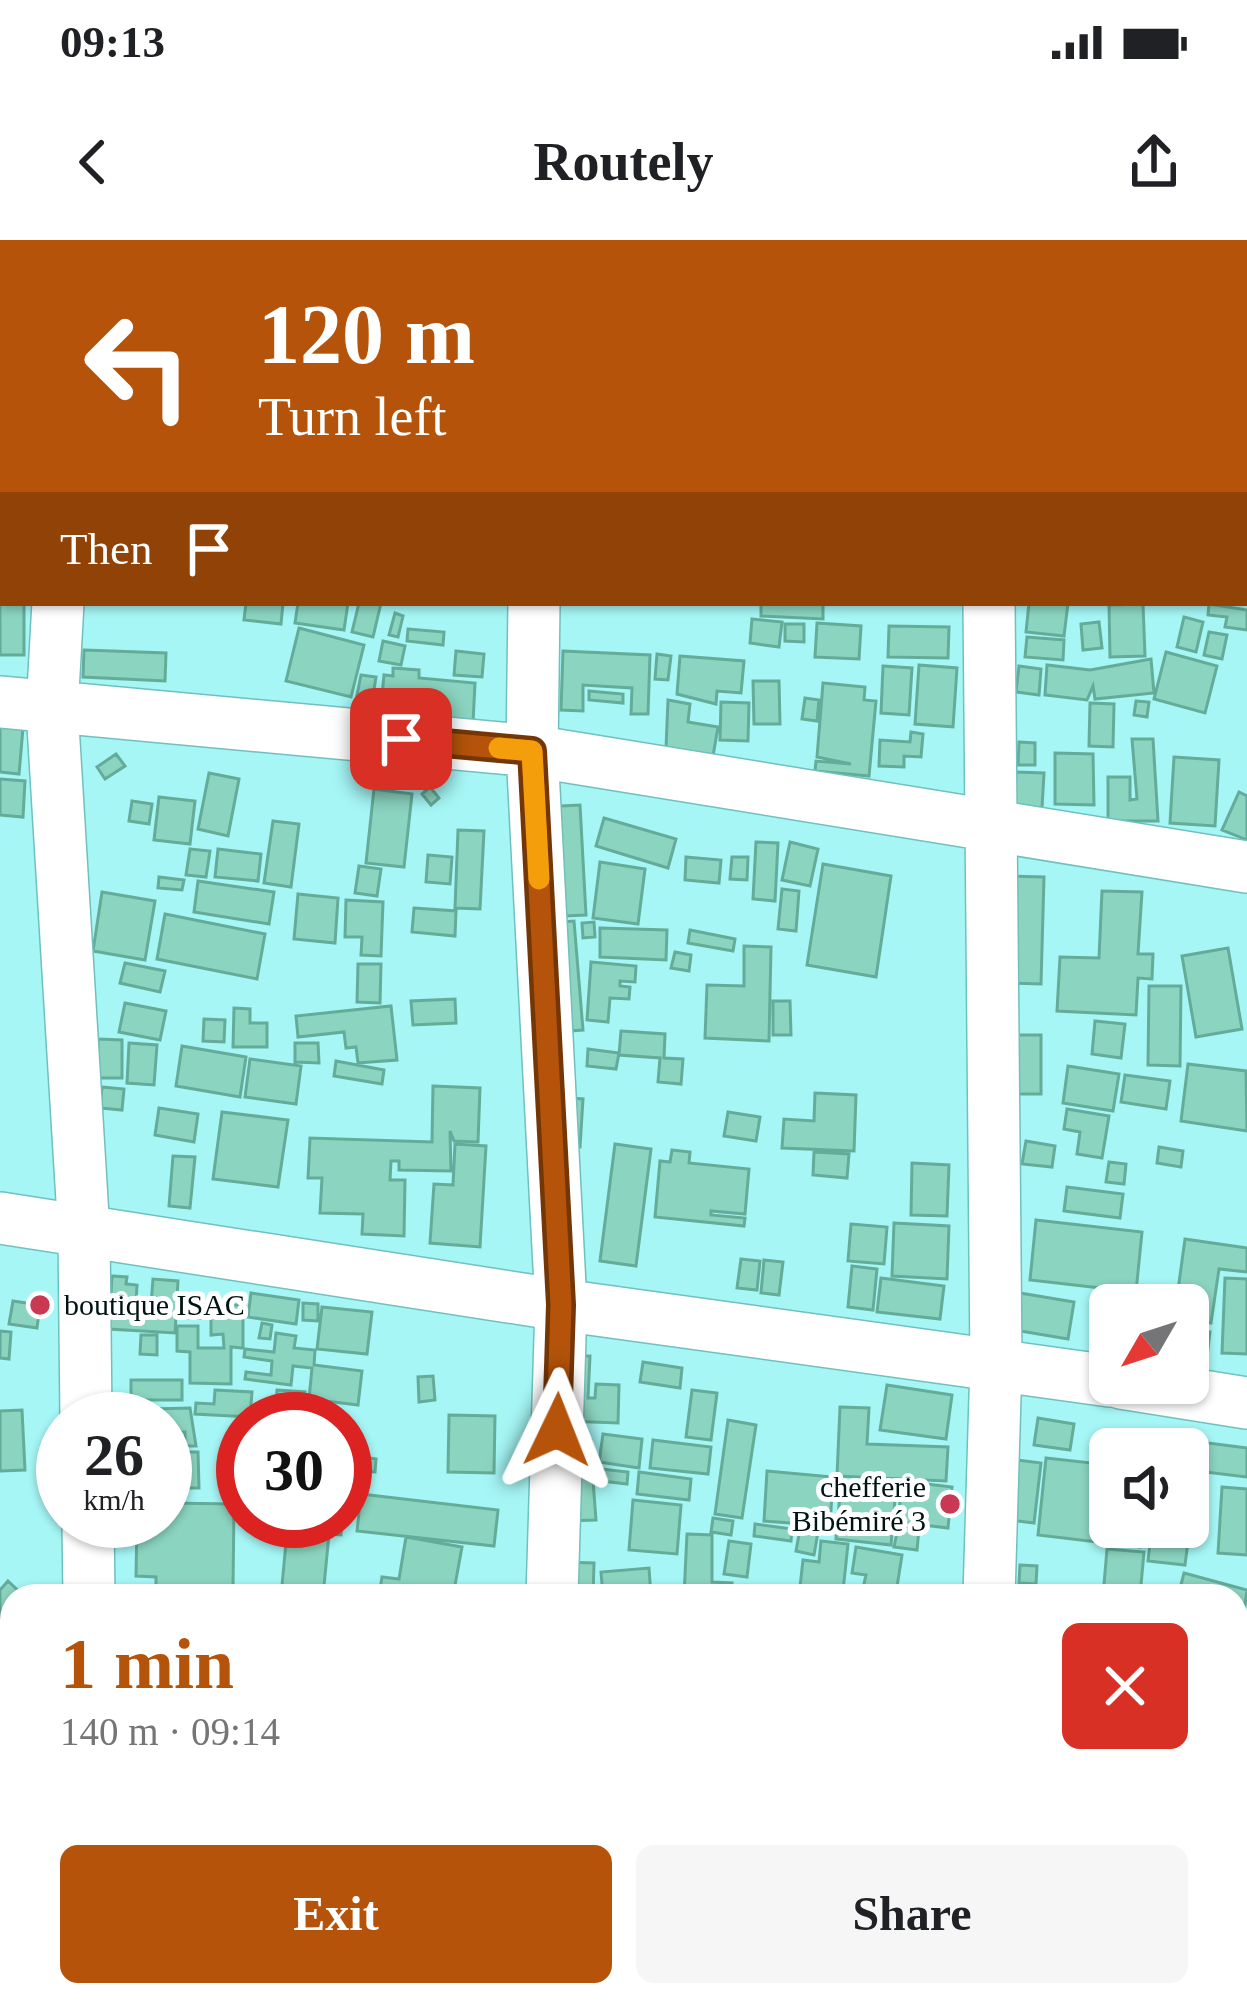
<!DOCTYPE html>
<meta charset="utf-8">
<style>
body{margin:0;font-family:"Times New Roman",serif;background:#f6f6f6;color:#202124;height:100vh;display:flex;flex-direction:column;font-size:45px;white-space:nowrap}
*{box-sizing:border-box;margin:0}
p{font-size:39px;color:#757577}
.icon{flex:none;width:66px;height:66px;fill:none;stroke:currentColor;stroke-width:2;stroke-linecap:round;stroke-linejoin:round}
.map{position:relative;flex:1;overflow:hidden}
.details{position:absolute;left:0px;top:1344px;width:1248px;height:423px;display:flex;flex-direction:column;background:#fff;border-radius:36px 36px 0 0;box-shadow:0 3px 9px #0004}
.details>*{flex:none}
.top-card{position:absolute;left:0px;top:0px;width:1248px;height:366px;box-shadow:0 3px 9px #0004;background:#b45309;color:#fff;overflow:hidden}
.needle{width:78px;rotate:231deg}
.controls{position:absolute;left:1089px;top:1044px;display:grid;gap:24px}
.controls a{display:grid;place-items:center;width:120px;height:120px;border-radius:18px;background:#fff;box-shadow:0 3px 9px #0004;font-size:60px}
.speed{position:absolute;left:36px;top:1152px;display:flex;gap:24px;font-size:60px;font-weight:700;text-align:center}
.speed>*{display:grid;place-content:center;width:156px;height:156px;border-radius:50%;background:#fff;box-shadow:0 3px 9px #0004;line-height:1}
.speed small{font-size:30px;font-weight:400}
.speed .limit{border:18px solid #d22;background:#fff;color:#111}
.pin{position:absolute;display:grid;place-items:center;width:102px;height:102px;color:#fff;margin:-51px;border-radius:24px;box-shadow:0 6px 18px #0006}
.me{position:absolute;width:132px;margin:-66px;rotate:2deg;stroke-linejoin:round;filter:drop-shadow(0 0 9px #0008)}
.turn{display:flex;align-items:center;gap:42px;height:252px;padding:0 60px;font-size:54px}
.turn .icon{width:156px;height:156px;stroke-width:2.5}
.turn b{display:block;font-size:84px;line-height:102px}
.then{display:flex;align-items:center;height:114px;padding:0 60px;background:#0003;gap:24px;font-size:45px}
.round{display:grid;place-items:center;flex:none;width:126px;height:126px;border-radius:18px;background:#f6f6f6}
.headline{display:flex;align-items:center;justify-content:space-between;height:204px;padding:0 60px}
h1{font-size:72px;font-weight:700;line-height:90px;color:#b45309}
.action{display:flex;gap:24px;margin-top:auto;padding:24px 60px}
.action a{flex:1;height:138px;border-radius:18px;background:#b45309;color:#fff;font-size:48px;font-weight:700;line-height:138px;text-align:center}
.action a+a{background:#f6f6f6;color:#202124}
.status{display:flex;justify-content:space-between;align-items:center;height:84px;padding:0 60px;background:#fff;direction:ltr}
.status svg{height:33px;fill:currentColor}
header{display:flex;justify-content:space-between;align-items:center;height:156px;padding:0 60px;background:#fff;font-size:54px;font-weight:700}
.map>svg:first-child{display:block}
</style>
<div class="status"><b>09:13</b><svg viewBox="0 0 49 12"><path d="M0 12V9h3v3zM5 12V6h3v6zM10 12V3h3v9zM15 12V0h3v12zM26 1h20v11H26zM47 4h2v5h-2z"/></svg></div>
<header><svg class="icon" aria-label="back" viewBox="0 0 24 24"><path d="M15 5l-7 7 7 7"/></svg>Routely<svg class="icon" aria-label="share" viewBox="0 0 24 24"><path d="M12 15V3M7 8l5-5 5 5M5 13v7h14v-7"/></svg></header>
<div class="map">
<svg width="1247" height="1765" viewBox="0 0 1247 1765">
<rect width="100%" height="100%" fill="#a5f6f5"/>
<path fill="#8feceb" d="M 142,1755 L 493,1755 L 493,1765 L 142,1765 Z"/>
<path fill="#8bd4c0" stroke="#64ac99" stroke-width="3" d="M 0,52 L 3,52 L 3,118 L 0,117 Z
M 0,159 L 3,159 L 0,214 Z
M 0,349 L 3,363 L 24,363 L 24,415 L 0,415 Z
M 246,363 L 283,363 L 281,384 L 244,380 Z
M 298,363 L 348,363 L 344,390 L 295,383 Z
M 359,363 L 381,363 L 373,397 L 352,392 Z
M 761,363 L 823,363 L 823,379 L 761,376 Z
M 1029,363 L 1068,363 L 1064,396 L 1026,392 Z
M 1143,364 L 1145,416 L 1110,417 L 1109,365 Z
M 1209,364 L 1247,370 L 1247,390 L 1225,387 L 1227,377 L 1208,375 Z
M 395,373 L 403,376 L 398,397 L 389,395 Z
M 1184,377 L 1203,382 L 1196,412 L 1177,407 Z
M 752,379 L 782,382 L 779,407 L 750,403 Z
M 1099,382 L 1102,408 L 1083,410 L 1081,384 Z
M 817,383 L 861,386 L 859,419 L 815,417 Z
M 785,384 L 804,384 L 804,402 L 785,401 Z
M 889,386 L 949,387 L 948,418 L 888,417 Z
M 299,388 L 364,405 L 351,457 L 286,441 Z
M 408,389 L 444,392 L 443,405 L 407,401 Z
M 1209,392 L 1227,395 L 1222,419 L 1204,415 Z
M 1027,397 L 1064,400 L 1063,420 L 1025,417 Z
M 383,401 L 405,406 L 401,425 L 379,421 Z
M 84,410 L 166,413 L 165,441 L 83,437 Z
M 456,411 L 484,414 L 482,437 L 454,435 Z
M 563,411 L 650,415 L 648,474 L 631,474 L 632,448 L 583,445 L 583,471 L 561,470 Z
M 1166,412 L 1217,426 L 1205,473 L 1154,459 Z
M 657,414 L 671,416 L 668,440 L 655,439 Z
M 680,416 L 744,421 L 741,453 L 717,451 L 716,464 L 677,454 Z
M 1151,419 L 1154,453 L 1095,459 L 1093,446 L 1087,460 L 1045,455 L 1047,425 L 1090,430 Z
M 919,425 L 957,428 L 953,487 L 915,484 Z
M 883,426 L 912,428 L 909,475 L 881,473 Z
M 1019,426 L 1041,429 L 1039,455 L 1016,452 Z
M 393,428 L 419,430 L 419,438 L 475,443 L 473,483 L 380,475 L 384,435 L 393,436 Z
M 361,435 L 376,437 L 371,468 L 355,465 Z
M 753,441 L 779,441 L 780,484 L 754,484 Z
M 823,443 L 865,447 L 864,460 L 876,461 L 869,536 L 815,531 L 816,521 L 851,524 L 817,517 Z
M 589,451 L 623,454 L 623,463 L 589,460 Z
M 805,458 L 819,460 L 817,481 L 802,479 Z
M 668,460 L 690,464 L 688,482 L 718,487 L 713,516 L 666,508 Z
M 1136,461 L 1149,462 L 1147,477 L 1134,475 Z
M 721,462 L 749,463 L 748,501 L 720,500 Z
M 1090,463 L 1114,464 L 1113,507 L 1089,506 Z
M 0,486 L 23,488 L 19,534 L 0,532 Z
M 911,492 L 923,494 L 921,517 L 904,516 L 904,527 L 879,526 L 880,500 L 910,502 Z
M 1132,499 L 1153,499 L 1158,581 L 1108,581 L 1108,537 L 1130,537 L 1130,560 L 1137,559 Z
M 1019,502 L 1035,503 L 1035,525 L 1018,525 Z
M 1055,513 L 1093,514 L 1094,565 L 1055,564 Z
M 116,514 L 125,526 L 105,539 L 97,527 Z
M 1174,517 L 1219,520 L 1215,586 L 1170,583 Z
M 1016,532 L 1044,533 L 1042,568 L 1014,566 Z
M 209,533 L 239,539 L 228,596 L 198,589 Z
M 0,539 L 25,541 L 23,577 L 0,575 Z
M 430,547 L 439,558 L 431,565 L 422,554 Z
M 374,549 L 412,554 L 404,627 L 366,623 Z
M 1239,552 L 1247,556 L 1247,600 L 1222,590 Z
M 159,557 L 195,561 L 190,604 L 154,600 Z
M 132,561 L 152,564 L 149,584 L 129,581 Z
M 580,565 L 586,675 L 564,676 L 541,567 Z
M 604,578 L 676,599 L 668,628 L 596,606 Z
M 273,581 L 299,584 L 291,647 L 264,643 Z
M 458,590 L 484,591 L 480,669 L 455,668 Z
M 756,602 L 778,603 L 775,661 L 753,659 Z
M 790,602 L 818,609 L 810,646 L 782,640 Z
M 190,609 L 210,611 L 206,637 L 186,635 Z
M 218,609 L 261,614 L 258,641 L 215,637 Z
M 428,615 L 452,617 L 450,644 L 426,642 Z
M 686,617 L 721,620 L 719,643 L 685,640 Z
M 732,617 L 748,617 L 747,640 L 730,639 Z
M 600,622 L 645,629 L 638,684 L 593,678 Z
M 823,624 L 891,636 L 876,737 L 807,725 Z
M 359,626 L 381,629 L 377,656 L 355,653 Z
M 1008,636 L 1044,637 L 1041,744 L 1004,743 Z
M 159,637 L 184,640 L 182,650 L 158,648 Z
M 198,641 L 274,652 L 269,684 L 194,672 Z
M 782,649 L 799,651 L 796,691 L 778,689 Z
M 1102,651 L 1142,652 L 1138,714 L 1153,714 L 1152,739 L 1138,738 L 1136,775 L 1057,771 L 1060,717 L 1099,718 Z
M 102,652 L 155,661 L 145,720 L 93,711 Z
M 298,654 L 338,658 L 335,703 L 294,699 Z
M 346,660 L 383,662 L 381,716 L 361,715 L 362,697 L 345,697 Z
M 414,668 L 456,671 L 455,696 L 412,692 Z
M 165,674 L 265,694 L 257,739 L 157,719 Z
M 574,681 L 583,790 L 556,792 L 546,683 Z
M 594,682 L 595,697 L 583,698 L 582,683 Z
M 600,688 L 667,690 L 666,720 L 600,717 Z
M 690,690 L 735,699 L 733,711 L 688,703 Z
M 744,706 L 771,707 L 769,801 L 705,798 L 707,745 L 744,746 Z
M 1228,708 L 1242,789 L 1196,797 L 1182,716 Z
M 675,712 L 691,715 L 689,731 L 671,728 Z
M 591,722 L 636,726 L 635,742 L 620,741 L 620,746 L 630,747 L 629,759 L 610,758 L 608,782 L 587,780 Z
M 125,723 L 165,731 L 160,752 L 120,743 Z
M 358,724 L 381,724 L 380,763 L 357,762 Z
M 1149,746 L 1181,746 L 1180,826 L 1148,825 Z
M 455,759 L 456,783 L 413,785 L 411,761 Z
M 773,761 L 790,761 L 791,795 L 773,795 Z
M 125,763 L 166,771 L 160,800 L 119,792 Z
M 391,766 L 397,820 L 358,823 L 356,807 L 346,808 L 344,792 L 298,797 L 296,776 Z
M 234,768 L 250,769 L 250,783 L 267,783 L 267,807 L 233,807 Z
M 204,779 L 225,780 L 224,802 L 203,801 Z
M 1095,781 L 1125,784 L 1121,818 L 1092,814 Z
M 621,791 L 665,794 L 664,818 L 683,819 L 681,844 L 658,842 L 660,818 L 619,815 Z
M 1013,795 L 1041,795 L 1041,854 L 1013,854 Z
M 98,799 L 122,800 L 122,838 L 98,838 Z
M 129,803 L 157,805 L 154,845 L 127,843 Z
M 295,803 L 318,803 L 319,823 L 295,822 Z
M 182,806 L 246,817 L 240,857 L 176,846 Z
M 588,809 L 619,813 L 616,829 L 587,826 Z
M 250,819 L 301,826 L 296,864 L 245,857 Z
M 336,821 L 384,830 L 382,844 L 334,836 Z
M 1188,824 L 1246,831 L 1247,891 L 1181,881 Z
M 1068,826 L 1119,834 L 1113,871 L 1063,863 Z
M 1125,835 L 1170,841 L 1166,869 L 1121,862 Z
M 433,846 L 480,848 L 478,902 L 454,901 L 450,891 L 451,931 L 399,930 L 399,921 L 391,921 L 390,940 L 405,940 L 404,996 L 362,994 L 363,974 L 320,973 L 322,938 L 308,938 L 310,898 L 432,902 Z
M 102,847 L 124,849 L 122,870 L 100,868 Z
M 815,853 L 856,855 L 854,911 L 782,908 L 784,879 L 814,881 Z
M 557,857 L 583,859 L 580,907 L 554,906 Z
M 159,868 L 198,874 L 194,902 L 155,895 Z
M 1067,869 L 1109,876 L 1102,918 L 1077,914 L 1080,892 L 1064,889 Z
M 222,872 L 288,880 L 278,947 L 213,939 Z
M 728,872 L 760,877 L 756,901 L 724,896 Z
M 1026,901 L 1055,906 L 1052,927 L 1022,924 Z
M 455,904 L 486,906 L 480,1007 L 430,1003 L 434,944 L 453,945 Z
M 615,904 L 651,909 L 636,1026 L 600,1021 Z
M 1159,907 L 1183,911 L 1181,927 L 1157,923 Z
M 672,910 L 690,912 L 689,923 L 749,929 L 745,974 L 711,971 L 711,975 L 745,978 L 744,986 L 655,977 L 660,921 L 670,922 Z
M 814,912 L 849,914 L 847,938 L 813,935 Z
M 173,916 L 195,917 L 190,968 L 169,966 Z
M 1109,922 L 1126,924 L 1124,944 L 1106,942 Z
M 912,923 L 949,925 L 947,976 L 911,975 Z
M 1067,947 L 1123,954 L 1120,978 L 1064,971 Z
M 1036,980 L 1142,992 L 1136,1052 L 1030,1040 Z
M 894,983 L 949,986 L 947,1039 L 892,1036 Z
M 851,984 L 887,987 L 884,1024 L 848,1021 Z
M 1185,999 L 1247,1008 L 1247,1032 L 1219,1029 L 1211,1083 L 1204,1082 L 1203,1092 L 1210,1092 L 1207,1116 L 1188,1113 L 1188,1065 L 1176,1065 Z
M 741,1019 L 760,1021 L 757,1050 L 737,1048 Z
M 764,1020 L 783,1022 L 779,1055 L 761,1053 Z
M 852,1026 L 877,1029 L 873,1070 L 848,1067 Z
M 112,1036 L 127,1037 L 126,1044 L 137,1045 L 136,1064 L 151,1065 L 153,1039 L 178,1041 L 175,1093 L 109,1089 Z
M 881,1038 L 944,1046 L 940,1079 L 877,1072 Z
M 1225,1038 L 1247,1039 L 1247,1114 L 1222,1113 Z
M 251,1053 L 299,1060 L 296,1084 L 248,1077 Z
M 1020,1053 L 1074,1062 L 1068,1099 L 1014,1090 Z
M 13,1061 L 40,1065 L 37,1088 L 9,1084 Z
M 303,1063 L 318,1064 L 318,1081 L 303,1080 Z
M 182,1065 L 243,1065 L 243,1108 L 231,1107 L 231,1144 L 190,1143 L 190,1112 L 177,1111 L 177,1086 L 198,1086 L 198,1108 L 224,1108 L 223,1094 L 211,1095 L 211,1078 L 182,1078 Z
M 322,1067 L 372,1072 L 367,1114 L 317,1109 Z
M 262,1083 L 272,1085 L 270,1099 L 259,1098 Z
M 1101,1089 L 1110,1090 L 1110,1106 L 1099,1104 Z
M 0,1091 L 11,1092 L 9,1119 L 0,1118 Z
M 276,1093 L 296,1096 L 294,1108 L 315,1110 L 314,1125 L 362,1131 L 358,1165 L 309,1159 L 312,1128 L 293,1126 L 291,1145 L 245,1139 L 246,1132 L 271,1135 L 272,1121 L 244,1117 L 245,1109 L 274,1112 Z
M 141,1095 L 157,1095 L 157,1115 L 140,1114 Z
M 568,1116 L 590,1116 L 588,1158 L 595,1158 L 596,1144 L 619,1145 L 618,1183 L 565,1181 Z
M 643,1122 L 682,1128 L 680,1148 L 640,1142 Z
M 433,1136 L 435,1160 L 419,1162 L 418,1137 Z
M 131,1140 L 182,1140 L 182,1160 L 131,1160 Z
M 887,1145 L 952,1155 L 946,1199 L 880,1190 Z
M 215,1150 L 252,1152 L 250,1177 L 195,1174 L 196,1163 L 214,1164 Z
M 277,1150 L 305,1152 L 302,1176 L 318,1179 L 275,1179 Z
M 692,1150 L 717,1153 L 711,1200 L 686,1197 Z
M 840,1167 L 869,1168 L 867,1204 L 948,1207 L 946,1241 L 837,1236 Z
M 190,1168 L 196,1206 L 185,1206 L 185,1192 L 165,1192 L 165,1179 L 151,1179 L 151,1169 Z
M 22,1170 L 25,1230 L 0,1231 L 0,1171 Z
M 449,1175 L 495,1176 L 494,1233 L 448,1232 Z
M 1038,1178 L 1074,1184 L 1070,1210 L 1034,1205 Z
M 728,1180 L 756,1185 L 742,1278 L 715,1274 Z
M 603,1194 L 642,1199 L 639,1228 L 599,1222 Z
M 1177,1199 L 1247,1208 L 1247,1237 L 1188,1230 L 1188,1209 L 1176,1209 Z
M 591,1200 L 592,1228 L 628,1232 L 627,1244 L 593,1240 L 596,1280 L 566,1281 L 561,1202 Z
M 653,1200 L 711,1207 L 708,1234 L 650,1228 Z
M 165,1212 L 198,1212 L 199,1248 L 165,1248 Z
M 345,1214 L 376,1219 L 375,1232 L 345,1228 Z
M 228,1218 L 243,1220 L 243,1247 L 225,1245 Z
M 1046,1218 L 1110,1225 L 1110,1287 L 1142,1287 L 1140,1307 L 1038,1295 Z
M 1017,1220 L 1041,1223 L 1034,1283 L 1011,1280 Z
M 767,1231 L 833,1237 L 830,1286 L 764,1281 Z
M 639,1232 L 691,1239 L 689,1260 L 637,1254 Z
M 902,1241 L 952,1247 L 948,1288 L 898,1282 Z
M 841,1243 L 896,1249 L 891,1305 L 836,1299 Z
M 1188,1246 L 1195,1247 L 1185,1325 L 1148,1321 L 1152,1287 L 1188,1287 Z
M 1222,1247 L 1247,1249 L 1247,1315 L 1218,1313 Z
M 361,1254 L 498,1270 L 494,1306 L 357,1291 Z
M 633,1260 L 681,1265 L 677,1314 L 629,1310 Z
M 165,1263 L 234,1264 L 233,1348 L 156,1347 L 156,1337 L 136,1336 L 137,1281 L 165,1281 Z
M 713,1278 L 733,1281 L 731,1295 L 711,1292 Z
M 288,1281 L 342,1281 L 341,1295 L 329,1294 L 323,1356 L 281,1356 Z
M 755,1284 L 792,1289 L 791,1301 L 754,1296 Z
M 898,1287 L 919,1289 L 917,1310 L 894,1307 Z
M 800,1289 L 818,1292 L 814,1315 L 796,1311 Z
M 687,1294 L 712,1295 L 712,1342 L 732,1343 L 731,1356 L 684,1356 Z
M 406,1297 L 462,1307 L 453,1356 L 379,1356 L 382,1337 L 399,1339 Z
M 729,1301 L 751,1304 L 747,1337 L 724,1334 Z
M 821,1301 L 848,1304 L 843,1351 L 800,1347 L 803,1320 L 819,1322 Z
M 856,1307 L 902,1315 L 896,1353 L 863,1348 L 866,1335 L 852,1333 Z
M 1107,1309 L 1144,1312 L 1140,1356 L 1103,1356 Z
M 563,1322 L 594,1323 L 593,1356 L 562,1356 Z
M 1020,1325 L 1037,1326 L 1036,1344 L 1019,1343 Z
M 649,1328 L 651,1356 L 603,1356 L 601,1332 Z
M 1184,1333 L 1247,1350 L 1241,1395 L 1236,1394 L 1236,1356 L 1178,1356 Z
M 8,1341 L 24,1356 L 12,1356 L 12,1410 L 0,1423 L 0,1350 Z
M 1236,1409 L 1247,1412 L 1247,1434 L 1236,1431 Z
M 1236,1457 L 1247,1457 L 1247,1507 L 1236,1506 Z
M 0,1542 L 12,1546 L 12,1600 L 0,1602 Z
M 1236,1671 L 1247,1672 L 1245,1713 L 1236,1713 Z
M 15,1755 L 73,1755 L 74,1765 L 15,1765 Z
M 433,1755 L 433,1765 L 397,1765 L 396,1757 Z
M 880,1755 L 923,1755 L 919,1765 L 879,1765 Z
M 1028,1755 L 1078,1755 L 1095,1760 L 1094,1765 L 1025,1765 Z
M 1211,1755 L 1214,1755 L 1244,1765 L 1208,1765 Z"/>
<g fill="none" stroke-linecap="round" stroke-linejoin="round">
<g stroke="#70c0bf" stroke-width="54">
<path id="minor" d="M 501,0 L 535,3
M 70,3 L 70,0
M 989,3 L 989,0
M 1245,92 L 1247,92
M 58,363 L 52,469 L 84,993 L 86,1179
M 534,363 L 532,511 L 561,1065 L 552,1356
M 0,462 L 532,511 L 1247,627
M 0,978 L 561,1065 L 1110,1141
M 1121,1143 L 1247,1163
M 88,1281 L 89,1356
M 989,1356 L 996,1123 L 989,363
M 0,1502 L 12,1507
M 102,1755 L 103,1765
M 805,1755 L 836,1765
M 542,1765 L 542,1755
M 633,1765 L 635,1755
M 979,1765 L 979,1755"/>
</g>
<use href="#minor" stroke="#fff" stroke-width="51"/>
</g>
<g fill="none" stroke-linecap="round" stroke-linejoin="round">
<g stroke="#753606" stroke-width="30">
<path id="route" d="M 401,499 L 532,511 L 561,1065 L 557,1190"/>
</g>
<use href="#route" stroke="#b45309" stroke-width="21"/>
<path stroke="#f59e0b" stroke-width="21" d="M 499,508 L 532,511 L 539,639"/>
</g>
<g fill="#c93954" stroke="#fff" stroke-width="4.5">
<circle cx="40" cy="1065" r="12"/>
<circle cx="950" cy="1264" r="12"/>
</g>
<g text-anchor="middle" stroke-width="10" stroke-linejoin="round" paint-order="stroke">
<g font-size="30" fill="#001313" stroke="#fff" text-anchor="start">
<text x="64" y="1075">boutique ISAC</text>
<text x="926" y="1257" text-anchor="end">chefferie<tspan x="926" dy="34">Bibémiré 3</tspan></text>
</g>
</g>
</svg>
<div class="controls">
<a><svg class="needle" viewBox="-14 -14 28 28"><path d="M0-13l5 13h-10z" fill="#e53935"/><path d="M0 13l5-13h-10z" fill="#757577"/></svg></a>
<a><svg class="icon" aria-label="sound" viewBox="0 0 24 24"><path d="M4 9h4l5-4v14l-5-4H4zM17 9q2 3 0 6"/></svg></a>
</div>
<div class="speed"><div>26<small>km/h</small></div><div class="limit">30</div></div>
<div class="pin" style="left:401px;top:499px;background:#d93025"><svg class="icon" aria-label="arrive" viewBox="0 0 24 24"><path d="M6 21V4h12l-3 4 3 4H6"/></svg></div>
<svg class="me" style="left:557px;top:1190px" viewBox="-20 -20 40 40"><path d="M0-17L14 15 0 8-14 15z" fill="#b45309" stroke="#fff" stroke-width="4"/></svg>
<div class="top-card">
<div class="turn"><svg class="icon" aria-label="left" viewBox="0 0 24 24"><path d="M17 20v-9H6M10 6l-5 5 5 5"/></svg><div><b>120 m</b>Turn left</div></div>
<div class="then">Then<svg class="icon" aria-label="arrive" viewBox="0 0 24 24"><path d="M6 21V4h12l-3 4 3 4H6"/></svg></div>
</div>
<section class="details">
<div class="headline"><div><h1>1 min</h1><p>140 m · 09:14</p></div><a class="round" style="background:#d93025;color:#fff"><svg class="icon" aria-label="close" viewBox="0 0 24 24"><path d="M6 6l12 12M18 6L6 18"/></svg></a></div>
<div class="action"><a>Exit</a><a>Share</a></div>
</section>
</div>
